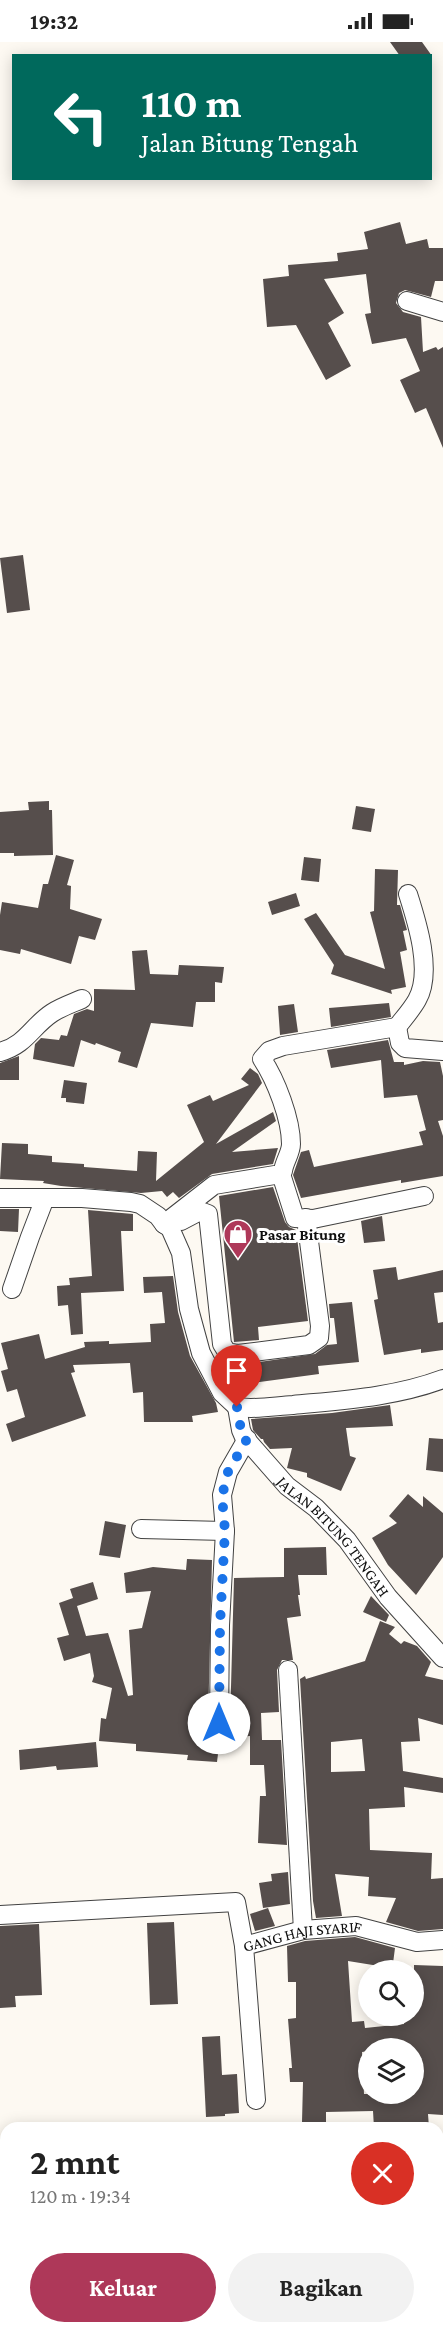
<!DOCTYPE html>
<html lang="id">
<meta charset="utf-8">
<style>
body{margin:0;font-family:"Crimson Pro",serif;background:#f2f2f2;color:#222;height:100vh;display:flex;flex-direction:column;font-size:22px;white-space:nowrap}
*{box-sizing:border-box;margin:0}
p{font-size:20px;color:#767676}
.icon{flex:none;width:33px;height:33px;fill:none;stroke:currentColor;stroke-width:2;stroke-linecap:round;stroke-linejoin:round}
.map{position:relative;flex:1;overflow:hidden}
.panel{position:absolute;left:0px;top:2080px;width:444px;height:212px;display:flex;flex-direction:column;background:#fff;border-radius:18px 18px 0 0;box-shadow:0 3px 15px #0003}
.panel>*{flex:none}
.hud{position:absolute;left:12px;top:12px;width:420px;height:126px;border-radius:0px;box-shadow:0 3px 15px #0003;background:#00695c;color:#fff;overflow:hidden}
.buttons{position:absolute;left:358px;top:1918px;display:grid;gap:12px}
.buttons a{display:grid;place-items:center;width:66px;height:66px;border-radius:50%;background:#fff;box-shadow:0 3px 15px #0003;font-size:30px}
.pin{position:absolute;display:grid;place-items:center;width:51px;height:51px;color:#fff;margin:-62px -26px;border-radius:50% 50% 50% 0;rotate:-45deg;box-shadow:0 0 6px #0007}
.pin .icon{rotate:45deg}
.me{position:absolute;width:66px;margin:-33px;rotate:0deg;stroke-linejoin:round;filter:drop-shadow(0 0 4px #0008)}
.turn{display:flex;align-items:center;gap:21px;height:126px;padding:0 30px;font-size:27px}
.turn .icon{width:78px;height:78px;stroke-width:2.5}
.turn b{display:block;font-size:42px;line-height:51px}
.round{display:grid;place-items:center;flex:none;width:63px;height:63px;border-radius:32px;background:#f2f2f2}
.overview{display:flex;align-items:center;justify-content:space-between;height:102px;padding:0 30px}
h1{font-size:36px;font-weight:700;line-height:45px}
.cta{display:flex;gap:12px;margin-top:auto;padding:12px 30px}
.cta a{flex:1;height:69px;border-radius:36px;background:#ae3859;color:#fff;font-size:24px;font-weight:700;line-height:69px;text-align:center}
.cta a+a{background:#f2f2f2;color:#222}
.status{display:flex;justify-content:space-between;align-items:center;height:42px;padding:0 30px;background:#fff;direction:ltr}
.status svg{height:16px;fill:currentColor}
.map>svg:first-child{display:block}
</style>
<div class="status"><b>19:32</b><svg viewBox="0 0 49 12"><path d="M0 12V9h3v3zM5 12V6h3v6zM10 12V3h3v9zM15 12V0h3v12zM26 1h20v11H26zM47 4h2v5h-2z"/></svg></div>
<div class="map">
<svg width="443" height="2291" viewBox="0 0 443 2291">
<rect width="100%" height="100%" fill="#fdf9f2"/>
<path fill="#564e4c" fill-rule="evenodd" d="M 390,0 L 422,0 L 432,14 L 400,14 Z
M 400,180 L 406,202 L 427,197 L 429,206 L 443,206 L 443,239 L 435,239 L 431,255 L 405,248 L 399,251 L 396,261 L 403,270 L 421,275 L 423,310 L 436,305 L 438,308 L 443,305 L 443,406 L 426,366 L 415,371 L 400,338 L 420,329 L 406,296 L 372,302 L 365,272 L 371,271 L 366,232 L 324,237 L 344,271 L 328,281 L 351,324 L 326,338 L 296,283 L 267,285 L 263,237 L 289,234 L 288,223 L 338,219 L 337,211 L 368,207 L 364,190 Z
M 23,513 L 30,568 L 7,571 L 0,516 Z
M 49,759 L 49,768 L 52,768 L 53,813 L 14,814 L 14,811 L 0,811 L 0,770 L 29,768 L 28,760 Z
M 356,764 L 375,767 L 371,790 L 352,787 Z
M 56,813 L 74,818 L 67,843 L 71,844 L 70,867 L 102,877 L 95,898 L 79,894 L 71,922 L 21,907 L 20,912 L 0,908 L 0,873 L 2,860 L 38,866 L 43,842 L 48,842 Z
M 304,815 L 321,817 L 319,840 L 301,838 Z
M 375,827 L 398,828 L 397,863 L 400,863 L 407,888 L 403,889 L 407,908 L 400,910 L 406,945 L 391,948 L 392,952 L 331,932 L 334,923 L 304,877 L 316,871 L 345,913 L 385,927 L 370,870 L 374,869 Z
M 296,851 L 300,864 L 272,873 L 268,860 Z
M 147,908 L 150,932 L 178,933 L 179,923 L 224,925 L 222,941 L 215,940 L 215,960 L 196,960 L 193,985 L 151,981 L 137,1026 L 118,1020 L 121,1010 L 96,1001 L 95,1003 L 81,998 L 74,1025 L 33,1017 L 35,1002 L 41,996 L 59,998 L 61,993 L 67,994 L 74,972 L 87,967 L 94,969 L 94,947 L 135,948 L 132,909 Z
M 389,961 L 391,975 L 331,985 L 329,966 Z
M 294,962 L 298,990 L 280,993 L 278,964 Z
M 388,998 L 394,1020 L 404,1020 L 404,1023 L 423,1019 L 440,1020 L 443,1034 L 443,1078 L 438,1079 L 443,1094 L 443,1134 L 401,1141 L 401,1138 L 301,1156 L 293,1133 L 301,1110 L 309,1108 L 314,1125 L 423,1103 L 419,1090 L 426,1088 L 417,1053 L 384,1056 L 381,1018 L 331,1026 L 327,1008 Z
M 19,1014 L 19,1038 L 0,1038 L 0,1021 Z
M 250,1026 L 258,1032 L 262,1041 L 216,1102 L 273,1070 L 276,1079 L 232,1110 L 278,1106 L 273,1122 L 212,1132 L 179,1156 L 173,1150 L 167,1155 L 162,1149 L 141,1151 L 61,1144 L 43,1141 L 44,1139 L 0,1137 L 2,1101 L 28,1102 L 28,1112 L 52,1114 L 52,1120 L 84,1122 L 84,1125 L 137,1129 L 138,1109 L 157,1110 L 156,1139 L 204,1100 L 187,1063 L 210,1053 L 213,1059 L 249,1043 L 241,1037 Z
M 64,1038 L 87,1041 L 84,1062 L 66,1060 L 66,1056 L 61,1056 Z
M 273,1145 L 285,1180 L 289,1185 L 296,1188 L 308,1279 L 258,1285 L 259,1298 L 234,1300 L 219,1154 Z
M 0,1167 L 19,1167 L 18,1190 L 0,1189 Z
M 88,1168 L 133,1172 L 133,1189 L 121,1189 L 124,1249 L 81,1251 L 83,1292 L 71,1293 L 68,1263 L 58,1264 L 57,1244 L 70,1243 L 69,1236 L 92,1234 Z
M 382,1174 L 385,1199 L 364,1201 L 361,1179 Z
M 396,1225 L 398,1238 L 443,1228 L 443,1250 L 434,1251 L 438,1281 L 443,1280 L 443,1308 L 421,1311 L 421,1307 L 384,1313 L 374,1258 L 378,1257 L 373,1228 Z
M 173,1234 L 178,1270 L 190,1314 L 216,1361 L 218,1370 L 192,1374 L 193,1380 L 144,1380 L 143,1350 L 133,1351 L 130,1321 L 73,1323 L 75,1330 L 71,1331 L 86,1374 L 12,1400 L 6,1382 L 25,1375 L 17,1347 L 7,1350 L 1,1329 L 8,1327 L 1,1301 L 39,1292 L 45,1317 L 85,1305 L 84,1300 L 109,1299 L 109,1302 L 151,1300 L 150,1282 L 165,1281 L 162,1250 L 144,1251 L 143,1235 Z
M 352,1260 L 359,1320 L 318,1324 L 319,1332 L 245,1342 L 243,1326 L 227,1336 L 216,1315 L 225,1321 L 239,1323 L 315,1312 L 327,1303 L 337,1302 L 334,1276 L 330,1276 L 329,1262 Z
M 390,1363 L 393,1384 L 346,1386 L 350,1414 L 356,1416 L 341,1449 L 307,1435 L 307,1431 L 287,1426 L 292,1406 L 270,1407 L 264,1400 L 263,1397 L 261,1397 L 253,1388 L 251,1377 L 332,1371 Z
M 429,1396 L 443,1397 L 443,1430 L 426,1428 Z
M 408,1452 L 423,1465 L 423,1454 L 443,1471 L 443,1515 L 416,1553 L 388,1523 L 372,1496 L 397,1481 L 389,1474 Z
M 105,1479 L 126,1483 L 120,1516 L 99,1513 Z
M 326,1505 L 327,1533 L 298,1533 L 300,1553 L 298,1553 L 301,1574 L 287,1576 L 293,1618 L 282,1618 L 277,1628 L 279,1670 L 261,1671 L 262,1698 L 281,1698 L 287,1803 L 258,1801 L 260,1754 L 266,1754 L 264,1723 L 250,1723 L 250,1694 L 220,1696 L 217,1720 L 187,1718 L 188,1713 L 136,1709 L 136,1702 L 99,1699 L 101,1676 L 106,1677 L 112,1646 L 92,1640 L 94,1634 L 90,1611 L 64,1619 L 57,1596 L 69,1593 L 59,1561 L 73,1556 L 70,1547 L 93,1540 L 98,1557 L 77,1564 L 86,1594 L 108,1591 L 128,1654 L 133,1653 L 129,1588 L 142,1586 L 151,1549 L 126,1551 L 124,1531 L 153,1525 L 186,1528 L 187,1517 L 212,1518 L 208,1681 L 213,1690 L 219,1692 L 228,1687 L 230,1681 L 234,1536 L 284,1535 L 284,1506 Z
M 371,1554 L 389,1573 L 386,1580 L 363,1570 Z
M 380,1579 L 395,1585 L 389,1592 L 401,1602 L 404,1599 L 417,1604 L 431,1620 L 425,1634 L 443,1638 L 443,1683 L 418,1676 L 420,1699 L 401,1700 L 403,1729 L 443,1736 L 443,1751 L 404,1745 L 405,1765 L 369,1767 L 370,1808 L 432,1811 L 431,1837 L 443,1836 L 443,1887 L 418,1889 L 386,1880 L 396,1856 L 368,1854 L 369,1835 L 335,1832 L 342,1874 L 316,1876 L 313,1859 L 300,1637 L 305,1634 L 306,1637 L 365,1619 ZM 362,1697 L 365,1729 L 331,1730 L 331,1700 Z
M 96,1700 L 98,1725 L 57,1728 L 56,1724 L 20,1728 L 19,1708 Z
M 288,1830 L 290,1862 L 263,1866 L 259,1841 L 272,1839 L 271,1832 Z
M 268,1866 L 275,1884 L 255,1889 L 250,1872 Z
M 174,1880 L 178,1962 L 150,1963 L 147,1881 Z
M 39,1882 L 42,1953 L 15,1954 L 16,1965 L 0,1966 L 0,1884 Z
M 355,1895 L 395,1906 L 392,1929 L 379,1929 L 379,1924 L 348,1919 L 352,1980 L 364,1979 L 365,1986 L 404,1982 L 404,1974 L 414,1974 L 414,1923 L 443,1924 L 443,2073 L 428,2072 L 429,2086 L 374,2086 L 373,2069 L 326,2070 L 326,2081 L 302,2080 L 303,2040 L 290,2040 L 289,2026 L 292,2026 L 288,1977 L 296,1976 L 296,1940 L 288,1940 L 287,1904 L 305,1899 ZM 369,2007 L 414,2007 L 414,2052 L 364,2052 L 362,2010 L 369,2009 Z
M 220,1994 L 222,2033 L 237,2032 L 239,2071 L 225,2072 L 225,2074 L 206,2075 L 202,1995 Z"/>
<g fill="none" stroke-linecap="round" stroke-linejoin="round">
<g stroke="#424242" stroke-width="20">
<g id="minor">
<path d="M 407,259 L 443,270"/>
<path d="M 397,985 C 404,976 412,967 417,958 C 433,930 417,880 408,852"/>
<path d="M 0,1010 C 26,1003 32,984 52,971 C 61,965 73,961 82,957"/>
<path d="M 281,1132 L 295,1176 L 313,1177 L 424,1154"/>
<path d="M 0,1156 L 82,1156 L 131,1160 L 140,1162 L 158,1174 L 164,1182 L 170,1186 L 181,1211 L 189,1267 L 201,1311 L 222,1351 L 237,1365 C 255,1368 275,1364 293,1363 C 344,1358 395,1355 443,1337"/>
<path d="M 181,1179 L 200,1169 L 208,1172 L 222,1302 L 227,1310 L 238,1312 L 309,1303 L 319,1296 L 320,1284 L 306,1176"/>
<path d="M 164,1182 L 214,1143 L 281,1132 L 283,1129 C 284,1120 291,1111 291,1102 C 291,1077 276,1038 262,1017 L 269,1009 L 283,1004 L 397,985 L 400,1001 L 405,1006 L 443,1009"/>
<path d="M 12,1247 L 30,1195 L 45,1156"/>
<path id="s1" d="M 237,1365 L 241,1388 L 244,1395 L 287,1444 L 316,1466 L 347,1498 L 388,1555 L 443,1616"/>
<path d="M 141,1487 L 225,1489"/>
<path d="M 288,1628 L 303,1888"/>
<path d="M 219,1681 L 220,1583 L 225,1489 L 222,1453 L 228,1430 L 247,1397"/>
<path d="M 0,1873 L 236,1860 L 244,1904"/>
<path id="s2" d="M 256,2058 L 244,1904 L 303,1888 L 356,1884 L 417,1900 L 443,1898"/>
</g>
</g>
<use href="#minor" stroke="#fff" stroke-width="18"/>
</g>
<g fill="none" stroke-linecap="round" stroke-linejoin="round">
<path stroke="#1a73e8" stroke-width="10" stroke-dasharray="0 18" d="M 219,1681 L 220,1583 L 225,1489 L 222,1454 L 228,1430 L 247,1397 L 241,1388 L 237,1365"/>
</g>
<defs>
<g id="shop-pin" transform="scale(1.5)"><path d="M0 17L-7.5 6A9.5 9.5 0 1 1 7.5 6Z" fill="#ae3859" stroke="#fff"/><path d="M-5-2.5h2.3a2.7 3.5 0 0 1 5.4 0H5L5.5 6h-11ZM-1.5-2.5h3a1.5 2.3 0 0 0-3 0Z" fill="#fff"/></g>
</defs>
<g fill-rule="evenodd">
<use href="#shop-pin" x="238" y="1192"/>
</g>
<g text-anchor="middle" stroke-width="6" stroke-linejoin="round" paint-order="stroke">
<g font-size="16" font-weight="bold" fill="#0f0f0f" stroke="#fff" text-anchor="start">
<text x="259" y="1198">Pasar Bitung</text>
</g>
<g font-size="16" fill="#0f0f0f" stroke="#fff">
<text dy="6" stroke="none"><textPath href="#s1" startOffset="165">JALAN BITUNG TENGAH</textPath></text>
<text dy="6" stroke="none"><textPath href="#s2" startOffset="214">GANG HAJI SYARIF</textPath></text>
</g>
</g>
</svg>
<div class="buttons">
<a><svg class="icon" aria-label="search" viewBox="0 0 24 24"><circle cx="10" cy="10" r="6"/><path d="M15 15l6 6"/></svg></a>
<a><svg class="icon" aria-label="layers" viewBox="0 0 24 24"><path d="M12 4l9 5-9 5-9-5zM3 14l9 5 9-5"/></svg></a>
</div>
<div class="pin" style="left:237px;top:1365px;background:#d93025"><svg class="icon" aria-label="arrive" viewBox="0 0 24 24"><path d="M6 21V4h12l-3 4 3 4H6"/></svg></div>
<svg class="me" style="left:219px;top:1681px" viewBox="-20 -20 40 40"><circle r="19" fill="#fff"/><path d="M0-13L10 11 0 6-10 11z" fill="#1a73e8"/></svg>
<div class="hud">
<div class="turn"><svg class="icon" aria-label="left" viewBox="0 0 24 24"><path d="M17 20v-9H6M10 6l-5 5 5 5"/></svg><div><b>110 m</b>Jalan Bitung Tengah</div></div>
</div>
<section class="panel">
<div class="overview"><div><h1>2 mnt</h1><p>120 m · 19:34</p></div><a class="round" style="background:#d93025;color:#fff"><svg class="icon" aria-label="close" viewBox="0 0 24 24"><path d="M6 6l12 12M18 6L6 18"/></svg></a></div>
<div class="cta"><a>Keluar</a><a>Bagikan</a></div>
</section>
</div>
